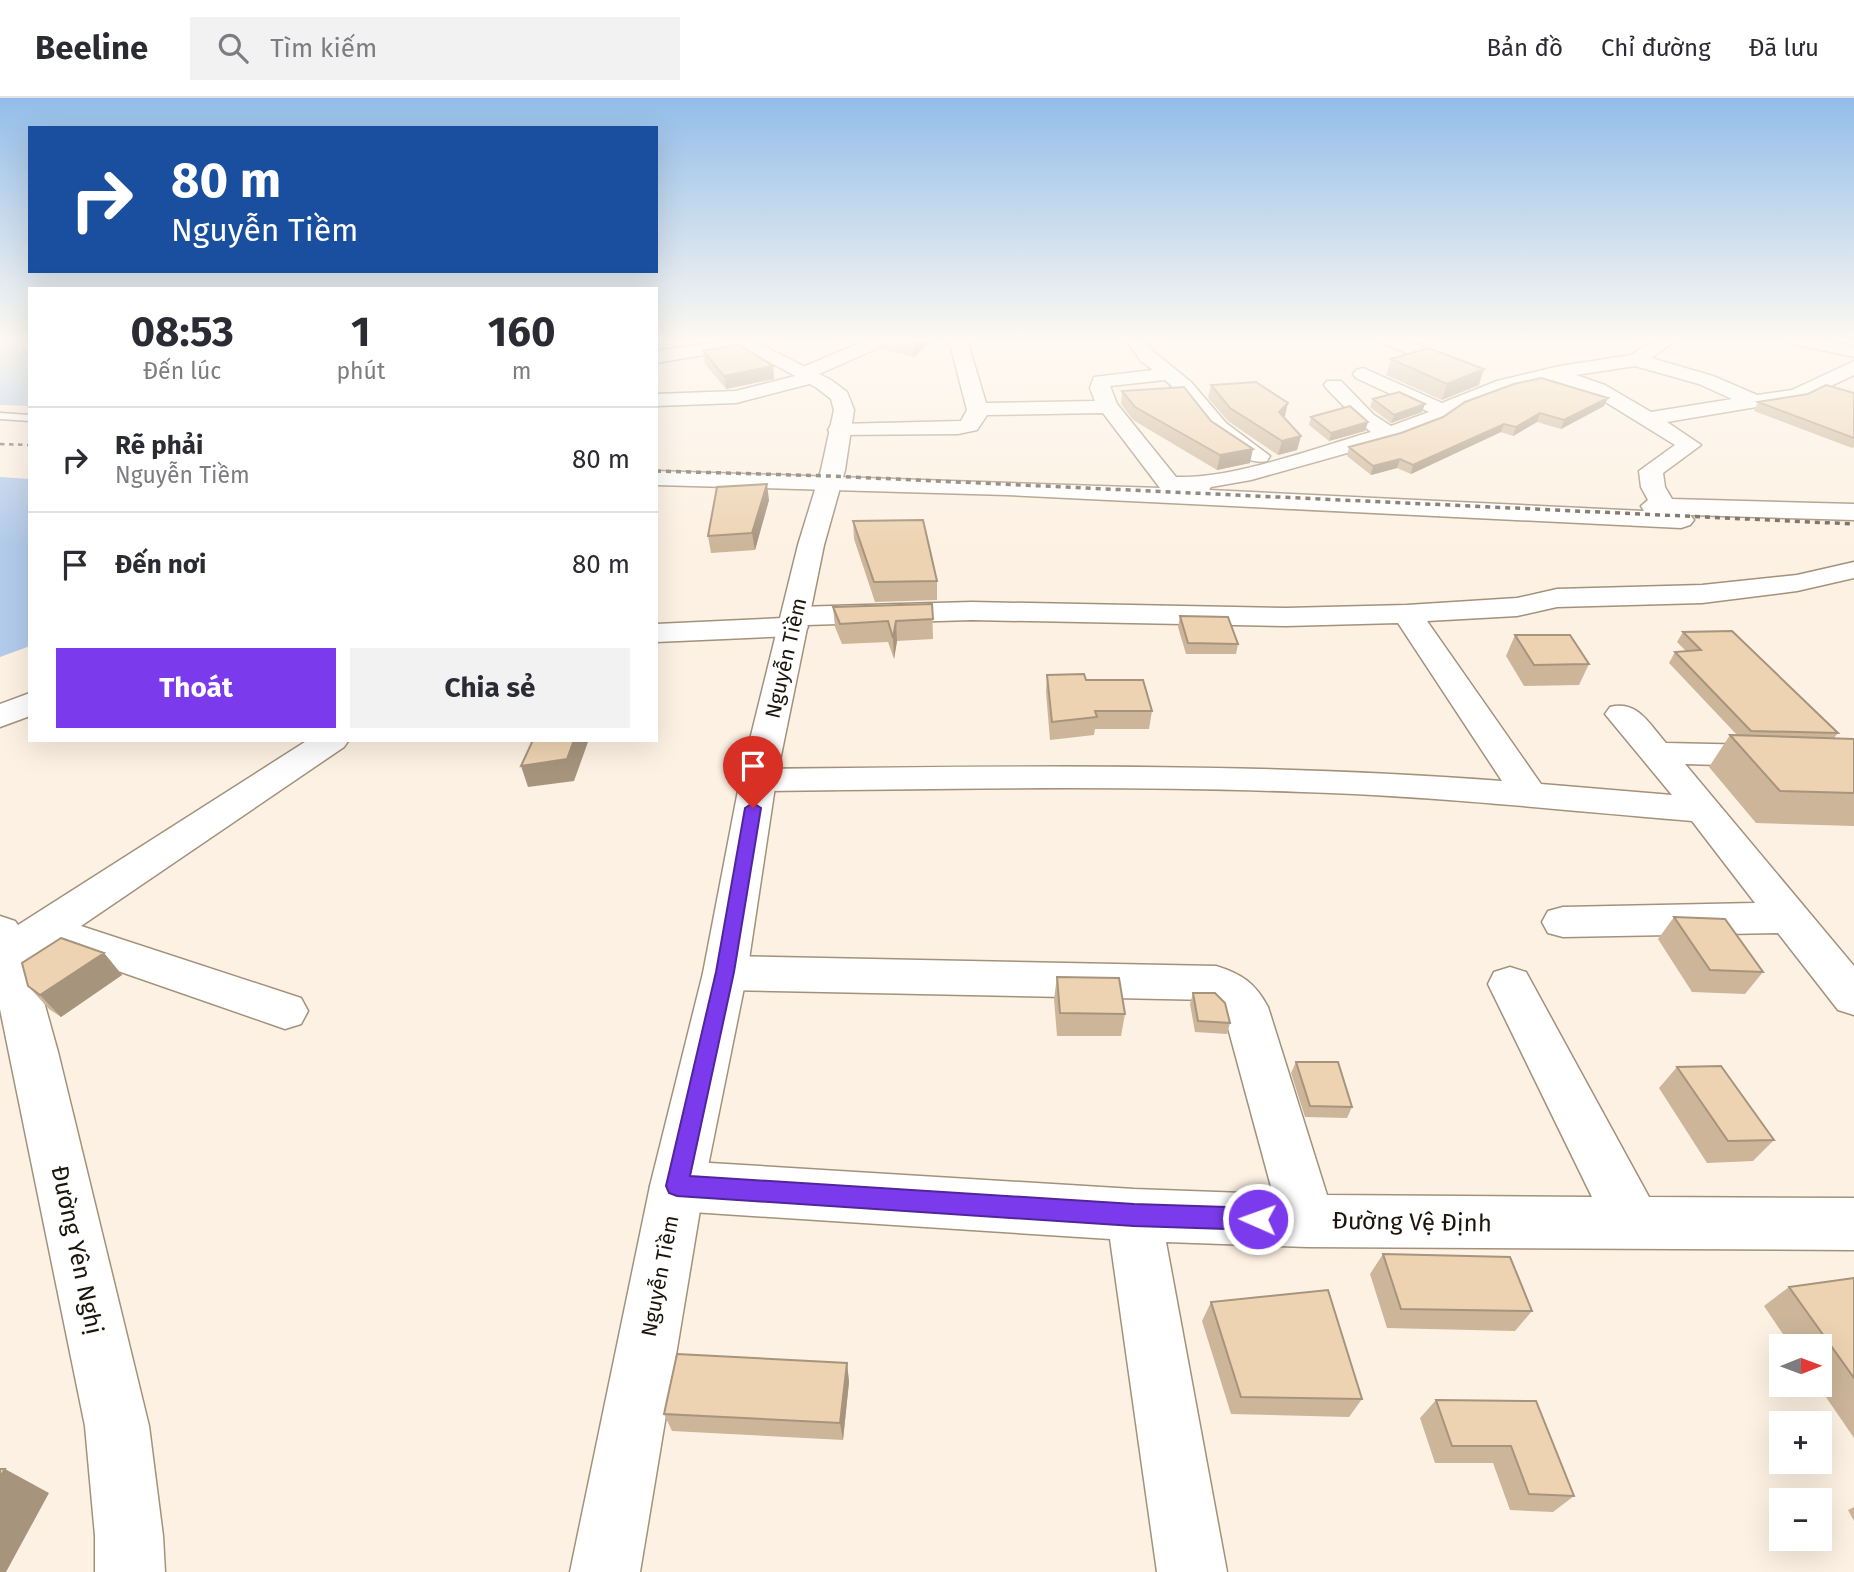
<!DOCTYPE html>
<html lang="vi">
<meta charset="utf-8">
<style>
body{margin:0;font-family:"Fira Sans",sans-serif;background:#f2f2f3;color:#2b2b33;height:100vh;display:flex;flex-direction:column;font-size:26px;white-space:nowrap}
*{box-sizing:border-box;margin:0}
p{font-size:23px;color:#7c7c81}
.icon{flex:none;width:38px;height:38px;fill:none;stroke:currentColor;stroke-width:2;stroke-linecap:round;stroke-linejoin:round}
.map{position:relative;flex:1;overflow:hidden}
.sheet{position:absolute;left:28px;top:189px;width:630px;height:455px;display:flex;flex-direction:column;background:#fff;border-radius:0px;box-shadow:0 7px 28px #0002}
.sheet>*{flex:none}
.top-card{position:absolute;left:28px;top:28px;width:630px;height:147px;border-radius:0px;box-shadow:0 7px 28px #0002;background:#1a4fa0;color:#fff;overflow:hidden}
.needle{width:46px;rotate:89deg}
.tools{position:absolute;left:1769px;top:1236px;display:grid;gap:14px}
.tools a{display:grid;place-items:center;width:63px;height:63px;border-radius:0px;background:#fff;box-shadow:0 7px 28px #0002;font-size:35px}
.pin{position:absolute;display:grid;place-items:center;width:60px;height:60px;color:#fff;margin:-72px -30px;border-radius:50% 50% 50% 0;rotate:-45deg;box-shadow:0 0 7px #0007}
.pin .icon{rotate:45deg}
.me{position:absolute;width:77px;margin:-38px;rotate:272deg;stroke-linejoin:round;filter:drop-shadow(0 0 5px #0008)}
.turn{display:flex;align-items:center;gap:24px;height:147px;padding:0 28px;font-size:32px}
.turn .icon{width:91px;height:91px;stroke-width:2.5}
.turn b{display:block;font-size:49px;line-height:60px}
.eta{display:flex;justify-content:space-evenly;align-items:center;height:119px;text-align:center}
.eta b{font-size:42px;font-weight:700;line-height:49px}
.primary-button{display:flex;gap:14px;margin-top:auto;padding:14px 28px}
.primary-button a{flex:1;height:80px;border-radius:0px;background:#7c3aed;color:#fff;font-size:28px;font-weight:700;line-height:80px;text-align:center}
.primary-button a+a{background:#f2f2f3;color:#2b2b33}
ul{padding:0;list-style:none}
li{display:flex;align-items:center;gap:21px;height:105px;padding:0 28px;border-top:2px solid #e1e1e2}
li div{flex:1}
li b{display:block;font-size:26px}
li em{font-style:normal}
header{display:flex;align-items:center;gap:42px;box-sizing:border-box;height:98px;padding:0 35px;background:#fff;border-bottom:2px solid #e1e1e2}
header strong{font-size:33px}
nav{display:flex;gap:38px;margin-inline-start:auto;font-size:24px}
.search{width:490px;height:63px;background:#f2f2f3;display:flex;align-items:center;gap:18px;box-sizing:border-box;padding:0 24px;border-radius:0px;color:#7c7c81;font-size:26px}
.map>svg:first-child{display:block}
</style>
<header>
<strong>Beeline</strong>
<div class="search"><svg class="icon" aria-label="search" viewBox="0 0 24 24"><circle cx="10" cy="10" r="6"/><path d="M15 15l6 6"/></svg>Tìm kiếm</div>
<nav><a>Bản đồ</a><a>Chỉ đường</a><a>Đã lưu</a></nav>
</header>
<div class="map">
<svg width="1854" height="1474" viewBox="0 0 1854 1474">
<rect width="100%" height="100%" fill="#fdf1e3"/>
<path fill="#b2cbeb" d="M 0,242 L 30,242 L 30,308 L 0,307 Z
M 0,379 L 30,381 L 30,548 L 0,559 Z"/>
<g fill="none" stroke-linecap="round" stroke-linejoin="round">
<g stroke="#a3917b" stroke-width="3">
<path id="lane" d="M 0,315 L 30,317 L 30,323 L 0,321 Z"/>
</g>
<g stroke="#a3917b" stroke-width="3">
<path id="street" d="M 731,242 L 752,242 L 754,245 L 745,250 L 656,265 L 656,253 Z
M 867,242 L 890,242 L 887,246 L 817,277 L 820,280 L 817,284 L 736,305 L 656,308 L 656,296 L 736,293 L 795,278 L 796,272 Z
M 949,242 L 967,242 L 986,305 L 1095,303 L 1090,290 L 1094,279 L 1153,272 L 1141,263 L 1126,242 L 1144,242 L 1155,255 L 1191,284 L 1226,325 L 1270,358 L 1267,363 C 1232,372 1189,302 1165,282 L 1110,288 L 1117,306 L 1176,379 C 1234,381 1314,350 1371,334 L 1360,325 L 1327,291 L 1324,287 L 1327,283 L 1341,283 L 1374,317 L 1391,328 L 1429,314 L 1356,280 L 1353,276 L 1356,272 L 1363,270 L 1442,305 L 1497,283 L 1560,268 L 1631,257 L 1655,242 L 1676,242 L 1651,260 L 1713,278 L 1757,297 L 1792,292 L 1854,263 L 1854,277 L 1803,301 L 1667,324 L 1701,347 L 1663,375 L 1665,389 L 1672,401 L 1854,406 L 1854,422 L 1690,417 L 1694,422 L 1690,427 L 1681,430 L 1007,397 L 656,387 L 656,373 L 1160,390 L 1103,315 L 987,317 L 977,332 L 958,336 L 831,337 L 828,332 L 831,327 L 839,326 L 961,323 L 967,312 ZM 1635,268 L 1699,286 L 1732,301 L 1651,314 L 1605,287 L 1576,277 ZM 1552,282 L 1591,295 L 1675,347 L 1639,373 L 1641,389 L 1648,402 L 1641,408 L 1644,413 L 1209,392 L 1211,389 L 1251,382 L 1397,341 L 1439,325 L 1461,310 L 1510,291 Z
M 1381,242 L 1405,242 L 1474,268 L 1477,272 L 1467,278 L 1460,276 L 1384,246 Z
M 1790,242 L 1823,242 L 1854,249 L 1854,259 L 1793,246 Z
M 1854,464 L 1854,480 L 1797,493 L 1702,505 L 1557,509 L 1517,518 L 1427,523 L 1541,686 L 1672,697 L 1605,616 L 1610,609 C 1638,602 1649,626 1666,645 L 1854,649 L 1854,671 L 1685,666 L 1854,868 L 1854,917 L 1838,912 L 1778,835 L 1563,839 L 1548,835 L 1542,824 L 1548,813 L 1563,809 L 1755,805 L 1692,723 C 1562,712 1433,698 1302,694 C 1121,687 939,691 758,693 L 745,690 L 740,682 L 745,674 L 758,671 C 1006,668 1254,664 1502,683 L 1398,525 L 1286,528 L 972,522 L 806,527 L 808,529 L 804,535 L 793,538 L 656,544 L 656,526 L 783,520 L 781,518 L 786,512 L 796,509 L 972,504 L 1286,510 L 1407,507 L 1517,500 L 1557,491 L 1702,487 L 1797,477 Z
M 30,595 L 30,618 L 0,629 L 0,606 Z
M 308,642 L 349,642 L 344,649 L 81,828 L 301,900 L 308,913 L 301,926 L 285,931 L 49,849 L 32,861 L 58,954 L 149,1328 L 163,1438 L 165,1474 L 95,1474 L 95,1438 L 85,1328 L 0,911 L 0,818 L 15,823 L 18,827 Z
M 725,858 L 1216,868 C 1242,876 1255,885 1268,909 L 1327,1097 L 1592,1099 L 1488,886 L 1494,874 L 1510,869 L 1526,874 L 1649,1099 L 1854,1100 L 1854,1152 L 1308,1149 L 1166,1144 L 1227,1474 L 1157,1474 L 1110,1141 L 677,1113 L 658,1105 L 650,1088 L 658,1071 L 677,1063 L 1134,1091 L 1273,1096 L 1224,915 L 1211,902 L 725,892 L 709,887 L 703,875 L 709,863 Z"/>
</g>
<g stroke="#a3917b" stroke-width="3">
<path id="secondary" d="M 730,242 L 752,242 L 831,282 L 847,294 L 854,312 L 845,372 L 824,447 L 776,682 L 747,875 L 704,1088 L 640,1474 L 570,1474 L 650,1088 L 703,875 L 740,682 L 798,447 L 821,372 L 834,312 L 831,301 L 817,290 Z"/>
</g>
<use href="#lane" fill="#fff" fill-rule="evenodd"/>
<use href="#street" fill="#fff" fill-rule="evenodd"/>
<use href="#secondary" fill="#fff" fill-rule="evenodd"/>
<path stroke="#6d655a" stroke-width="2.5" stroke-dasharray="4.5 4.5" stroke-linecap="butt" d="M 0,346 L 30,347"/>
<path stroke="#6d655a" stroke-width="3.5" stroke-dasharray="5 5" stroke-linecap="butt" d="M 656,373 L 830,378 L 1854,426"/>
</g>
<path fill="#ccb599" d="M 842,242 L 861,242 L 854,245 Z
M 881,242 L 933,242 L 914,259 L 881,251 Z
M 703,253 L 773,268 L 774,281 L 726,291 L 705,266 Z
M 1391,261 L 1479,287 L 1442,302 L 1386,277 Z
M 1211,287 L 1288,305 L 1284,319 L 1301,338 L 1297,352 L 1278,357 L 1228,323 L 1208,300 Z
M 1122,293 L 1211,323 L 1250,365 L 1217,372 L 1133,322 L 1121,306 Z
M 1854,295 L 1854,349 L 1852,350 L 1754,313 L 1758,304 Z
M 1373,301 L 1425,306 L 1422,314 L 1391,325 L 1370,309 Z
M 1604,308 L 1561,331 L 1537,324 L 1513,338 L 1501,334 L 1411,376 L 1397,370 L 1371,377 L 1347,358 L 1349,349 L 1401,335 L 1443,319 Z
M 1311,319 L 1368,324 L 1365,333 L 1329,343 L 1309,327 Z
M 769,402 L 755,452 L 711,455 L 708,438 Z
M 853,423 L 937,483 L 937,502 L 875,504 L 854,441 Z
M 932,506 L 933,541 L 897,543 L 894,561 L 888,544 L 842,546 L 835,529 L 833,509 Z
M 1180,518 L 1238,546 L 1236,556 L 1186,556 L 1178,529 Z
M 1683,534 L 1838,635 L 1834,640 L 1854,641 L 1854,728 L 1756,725 L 1709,669 L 1730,637 L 1738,638 L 1669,565 L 1675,554 L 1686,553 L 1677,544 Z
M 1515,537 L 1589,566 L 1579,587 L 1524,588 L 1506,558 Z
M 1047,577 L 1086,582 L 1152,613 L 1149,631 L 1095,631 L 1094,637 L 1050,642 L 1046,594 Z
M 1674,819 L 1763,874 L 1745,896 L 1692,894 L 1658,841 Z
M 104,855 L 122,877 L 61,919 L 49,911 L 28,888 Z
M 1057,879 L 1125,916 L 1121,938 L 1057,938 L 1054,901 Z
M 1193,895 L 1230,925 L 1227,936 L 1195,934 L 1190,906 Z
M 1296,964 L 1352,1009 L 1347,1020 L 1305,1019 L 1291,975 Z
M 1677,969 L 1774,1042 L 1753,1063 L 1707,1065 L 1659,990 Z
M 1383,1156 L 1532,1213 L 1515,1233 L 1387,1230 L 1370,1176 Z
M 1854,1180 L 1854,1340 L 1817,1286 L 1820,1286 L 1820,1248 L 1791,1248 L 1764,1208 L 1789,1189 Z
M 1211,1204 L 1362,1301 L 1349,1319 L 1231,1316 L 1202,1223 Z
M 847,1265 L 849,1284 L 843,1342 L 672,1333 L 664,1316 Z
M 1436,1302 L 1536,1303 L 1574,1398 L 1553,1414 L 1510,1412 L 1493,1365 L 1435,1365 L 1420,1320 Z
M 1854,1409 L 1854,1423 L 1848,1412 Z"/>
<path fill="#a6947d" d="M 917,242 L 933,242 L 914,259 L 914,244 Z
M 773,268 L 774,281 L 726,291 L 724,278 Z
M 1484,271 L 1479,287 L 1442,302 L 1447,286 Z
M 1608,300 L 1604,308 L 1561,331 L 1564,322 Z
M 1288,305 L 1285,318 L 1276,327 L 1279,314 Z
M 1425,306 L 1422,314 L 1391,325 L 1394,317 Z
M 1540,315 L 1537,324 L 1513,338 L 1516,329 Z
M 1368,324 L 1365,333 L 1329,343 L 1331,335 Z
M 1504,326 L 1501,334 L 1411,376 L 1413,367 Z
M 1301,338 L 1297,352 L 1278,357 L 1282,343 Z
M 1253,351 L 1250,365 L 1217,372 L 1220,357 Z
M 1400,361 L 1397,370 L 1371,377 L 1373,368 Z
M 767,386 L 769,402 L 755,452 L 752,435 Z
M 896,523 L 897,543 L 894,561 L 893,540 Z
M 574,642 L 587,642 L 588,644 L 574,683 L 528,689 L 521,668 Z
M 104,855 L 122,877 L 61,919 L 40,897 Z
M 847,1265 L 849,1284 L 843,1342 L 840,1325 Z
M 5,1371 L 49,1395 L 6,1474 L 0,1474 L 0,1379 Z"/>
<path fill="#edd3b2" stroke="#a6947d" stroke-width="2" d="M 902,242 L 917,242 L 914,244 Z
M 738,246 L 773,268 L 724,278 L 703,253 Z
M 1428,250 L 1484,271 L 1447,286 L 1391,261 Z
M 1541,280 L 1608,300 L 1564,322 L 1540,315 L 1516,329 L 1504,326 L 1413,367 L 1400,361 L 1373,368 L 1349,349 L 1401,335 L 1443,319 L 1465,304 L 1514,286 Z
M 1256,284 L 1288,305 L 1279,314 L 1301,338 L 1282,343 L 1230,310 L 1211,287 Z
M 1826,287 L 1854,295 L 1854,340 L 1758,304 L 1808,296 Z
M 1184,289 L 1211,323 L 1253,351 L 1220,357 L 1135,309 L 1122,293 Z
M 1399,294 L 1425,306 L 1394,317 L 1373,301 Z
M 1350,308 L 1368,324 L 1331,335 L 1311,319 Z
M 767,386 L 752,435 L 708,438 L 717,389 Z
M 923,422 L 937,483 L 874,484 L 853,423 Z
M 932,506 L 933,521 L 896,523 L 893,540 L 888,523 L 840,526 L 833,509 Z
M 1180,518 L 1228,519 L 1238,546 L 1188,545 Z
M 1732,533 L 1838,635 L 1751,633 L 1675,554 L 1701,552 L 1683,534 Z
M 1515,537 L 1570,537 L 1589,566 L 1534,567 Z
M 1084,576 L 1086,582 L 1143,582 L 1152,613 L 1095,613 L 1097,619 L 1052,624 L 1047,577 Z
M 1730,637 L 1854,641 L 1854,695 L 1780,693 Z
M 533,642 L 574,642 L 567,661 L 521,668 Z
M 1674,819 L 1725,821 L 1763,874 L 1710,872 Z
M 61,840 L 104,855 L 40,897 L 28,888 L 22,865 Z
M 1057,879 L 1119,880 L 1125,916 L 1060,915 Z
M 1193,895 L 1215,895 L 1225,905 L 1230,925 L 1198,923 Z
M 1296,964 L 1338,964 L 1352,1009 L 1310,1008 Z
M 1721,968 L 1774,1042 L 1728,1043 L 1677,969 Z
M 1383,1156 L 1510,1159 L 1532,1213 L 1401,1211 Z
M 1854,1180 L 1854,1280 L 1789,1189 Z
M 1328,1192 L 1362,1301 L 1241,1299 L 1211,1204 Z
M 677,1256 L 847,1265 L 840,1325 L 664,1316 Z
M 1436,1302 L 1536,1303 L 1574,1398 L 1529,1396 L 1511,1348 L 1452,1348 Z
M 0,1371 L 5,1371 L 0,1379 Z"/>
<linearGradient id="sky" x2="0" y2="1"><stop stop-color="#92bde9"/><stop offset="0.54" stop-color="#fef9f2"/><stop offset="1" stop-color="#fef9f2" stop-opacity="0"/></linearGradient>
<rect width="1854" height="448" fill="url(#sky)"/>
<path fill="#7c3aed" stroke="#51269a" stroke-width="2" d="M 753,705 L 761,710 L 734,874 L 690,1078 L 1134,1106 L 1258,1110 L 1266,1113 L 1270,1121 L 1266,1129 L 1258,1132 L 1134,1128 L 677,1098 L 669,1095 L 666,1088 L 716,874 L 745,710 Z"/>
<g text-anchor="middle" stroke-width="7" stroke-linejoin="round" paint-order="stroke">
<g font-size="21" fill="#1b150c" stroke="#fff">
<text transform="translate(786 560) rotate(-77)" y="7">Nguyễn Tiềm</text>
<text transform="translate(660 1178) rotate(-79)" y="7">Nguyễn Tiềm</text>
</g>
<g font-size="24" fill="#1b150c" stroke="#fff">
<text transform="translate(1412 1124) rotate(1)" y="8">Đường Vệ Định</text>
<text transform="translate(77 1152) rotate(78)" y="8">Đường Yên Nghị</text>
</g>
</g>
</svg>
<div class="tools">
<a><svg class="needle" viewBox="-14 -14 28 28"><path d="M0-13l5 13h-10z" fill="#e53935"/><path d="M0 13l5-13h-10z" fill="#7c7c81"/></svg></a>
<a>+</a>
<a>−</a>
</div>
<div class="pin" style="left:753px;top:710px;background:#d93025"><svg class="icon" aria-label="arrive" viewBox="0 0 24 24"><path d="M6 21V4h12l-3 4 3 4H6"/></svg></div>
<svg class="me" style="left:1258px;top:1121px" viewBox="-20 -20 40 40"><circle r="17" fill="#7c3aed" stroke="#fff" stroke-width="3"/><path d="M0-11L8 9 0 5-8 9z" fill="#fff"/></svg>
<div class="top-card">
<div class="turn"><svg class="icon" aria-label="right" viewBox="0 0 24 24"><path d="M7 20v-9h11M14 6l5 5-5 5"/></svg><div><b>80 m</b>Nguyễn Tiềm</div></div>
</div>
<section class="sheet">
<div class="eta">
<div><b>08:53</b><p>Đến lúc</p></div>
<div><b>1</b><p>phút</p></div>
<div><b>160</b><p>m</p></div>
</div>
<ul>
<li><svg class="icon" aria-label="right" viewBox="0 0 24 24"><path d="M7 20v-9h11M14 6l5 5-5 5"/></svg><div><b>Rẽ phải</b><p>Nguyễn Tiềm</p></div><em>80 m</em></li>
<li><svg class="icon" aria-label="arrive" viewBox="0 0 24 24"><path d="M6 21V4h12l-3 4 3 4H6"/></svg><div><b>Đến nơi</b></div><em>80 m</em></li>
</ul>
<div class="primary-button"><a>Thoát</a><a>Chia sẻ</a></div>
</section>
</div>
